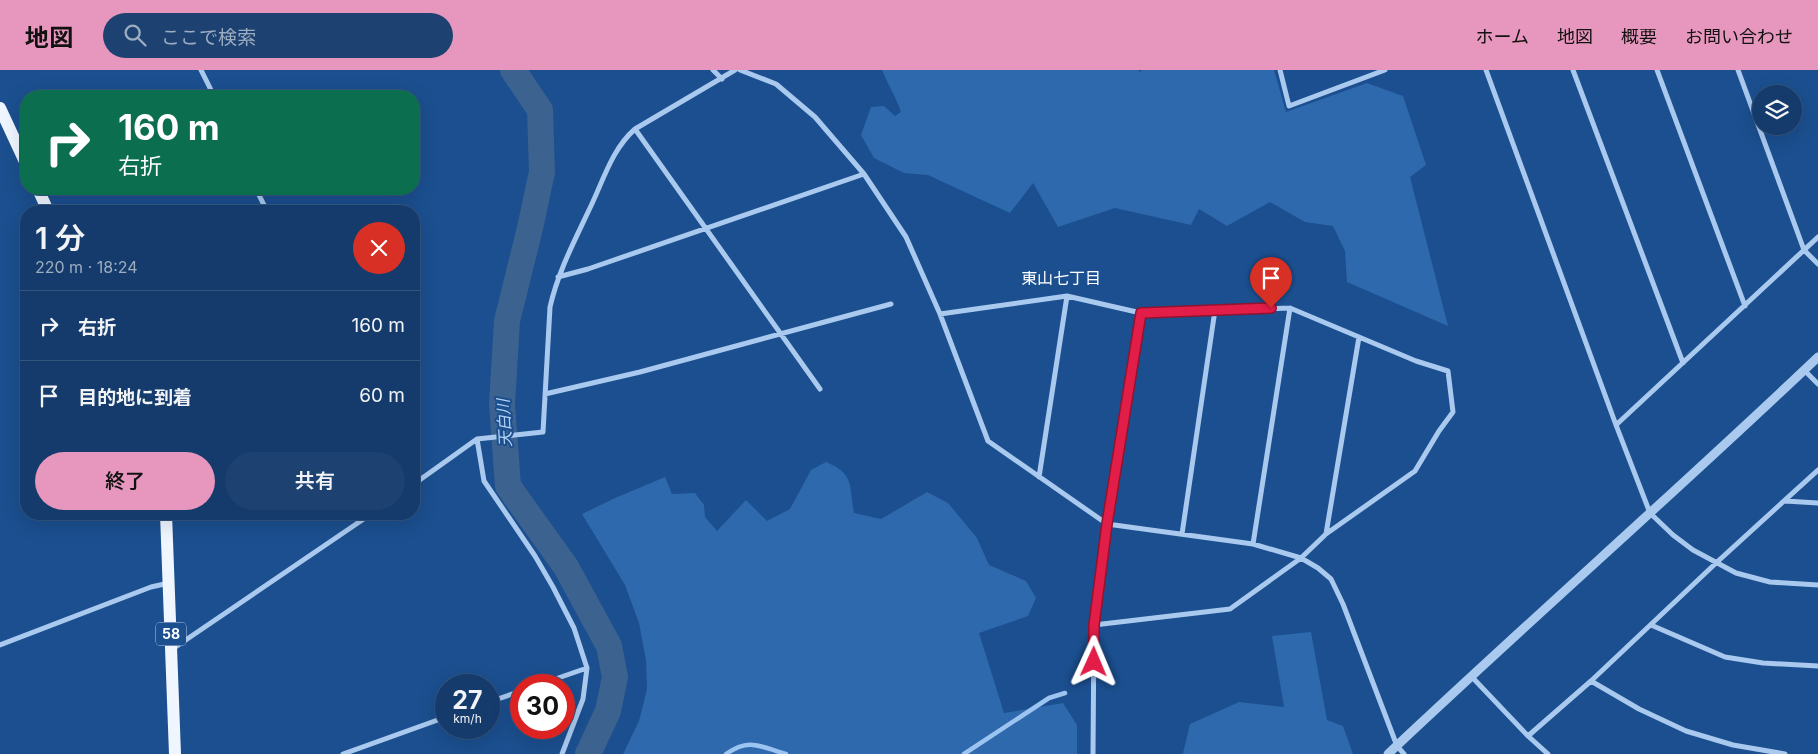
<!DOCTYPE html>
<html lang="ja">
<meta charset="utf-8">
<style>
body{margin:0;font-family:Inter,"Noto Sans JP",sans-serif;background:#1d4271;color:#f1f3f6;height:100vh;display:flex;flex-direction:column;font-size:19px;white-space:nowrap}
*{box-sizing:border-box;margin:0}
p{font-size:16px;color:#9dadc1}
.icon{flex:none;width:28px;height:28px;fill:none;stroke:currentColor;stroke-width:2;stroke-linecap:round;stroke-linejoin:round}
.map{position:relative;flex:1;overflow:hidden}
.drawer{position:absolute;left:20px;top:135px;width:400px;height:315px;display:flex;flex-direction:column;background:#143b6b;border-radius:20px;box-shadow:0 5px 20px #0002,0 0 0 1px #33557e}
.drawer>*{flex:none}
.banner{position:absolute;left:20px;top:20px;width:400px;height:105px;border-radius:20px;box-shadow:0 5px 20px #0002,0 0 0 1px #33557e;background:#0b6e4f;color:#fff;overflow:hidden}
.tools{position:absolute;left:1752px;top:15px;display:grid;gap:10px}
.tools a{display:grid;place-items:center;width:50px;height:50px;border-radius:50%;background:#143b6b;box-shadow:0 5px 20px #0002,0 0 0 1px #33557e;font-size:25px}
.speed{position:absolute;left:435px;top:604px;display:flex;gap:10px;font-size:25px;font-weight:700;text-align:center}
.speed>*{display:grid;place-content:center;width:65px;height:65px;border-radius:50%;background:#143b6b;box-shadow:0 5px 20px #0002,0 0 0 1px #33557e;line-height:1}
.speed small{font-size:12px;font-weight:400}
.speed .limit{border:8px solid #d22;background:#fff;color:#111}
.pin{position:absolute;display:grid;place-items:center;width:42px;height:42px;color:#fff;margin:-51px -21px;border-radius:50% 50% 50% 0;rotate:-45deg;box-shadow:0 0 5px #0007}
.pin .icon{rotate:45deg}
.me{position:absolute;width:55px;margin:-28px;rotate:1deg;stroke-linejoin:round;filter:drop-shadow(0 0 4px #0008)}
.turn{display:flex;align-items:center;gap:18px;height:105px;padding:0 15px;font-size:22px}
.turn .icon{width:65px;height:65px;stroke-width:2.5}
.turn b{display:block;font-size:35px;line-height:42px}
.round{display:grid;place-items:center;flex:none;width:52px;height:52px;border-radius:26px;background:#1d4271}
.headline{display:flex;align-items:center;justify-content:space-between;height:85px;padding:0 15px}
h1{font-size:30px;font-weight:600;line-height:38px}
.button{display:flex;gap:10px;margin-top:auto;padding:10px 15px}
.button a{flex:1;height:58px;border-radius:30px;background:#e797bd;color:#111;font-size:20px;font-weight:600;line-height:58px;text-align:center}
.button a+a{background:#1d4271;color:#f1f3f6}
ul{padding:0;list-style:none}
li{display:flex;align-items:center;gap:15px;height:70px;padding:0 15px;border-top:1px solid #33557e}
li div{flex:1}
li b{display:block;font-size:19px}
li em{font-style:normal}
header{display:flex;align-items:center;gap:30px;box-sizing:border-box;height:70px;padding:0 25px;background:#e797bd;color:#111}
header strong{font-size:24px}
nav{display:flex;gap:28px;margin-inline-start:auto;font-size:18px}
.search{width:350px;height:45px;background:#1d4271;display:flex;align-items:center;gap:12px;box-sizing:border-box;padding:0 18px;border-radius:28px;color:#9dadc1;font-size:19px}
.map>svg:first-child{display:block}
</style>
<header>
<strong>地図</strong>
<div class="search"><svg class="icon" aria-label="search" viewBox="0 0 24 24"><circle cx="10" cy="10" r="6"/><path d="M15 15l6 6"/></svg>ここで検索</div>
<nav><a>ホーム</a><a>地図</a><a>概要</a><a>お問い合わせ</a></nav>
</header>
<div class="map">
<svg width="1818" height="684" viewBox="0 0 1818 684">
<rect width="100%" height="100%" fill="#1b4f8f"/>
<path fill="#2e69ad" d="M 882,0 L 1138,0 L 1140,2 L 1142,0 L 1274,0 L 1286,42 L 1367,13 L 1403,26 L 1426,95 L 1410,107 L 1448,256 L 1347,212 L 1345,181 L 1333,156 L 1305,152 L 1270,132 L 1227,156 L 1199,139 L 1191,155 L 1115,138 L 1058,157 L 1033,113 L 1010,143 L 928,105 L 904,103 L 874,88 L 861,65 L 871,37 L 884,36 L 895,46 L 901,42 C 896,27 888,15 882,0 Z
M 826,392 C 855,404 849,416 854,443 L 881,449 L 927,422 L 948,433 L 977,468 L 989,495 L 1026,511 L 1036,528 L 1028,546 L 979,563 L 1004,643 L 1063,633 L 1077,655 L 1077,684 L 623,684 L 639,651 L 647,619 L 646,590 L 639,553 L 625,515 L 582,444 L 615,428 L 665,407 L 672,424 L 695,423 L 704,435 L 705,447 L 717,461 L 746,430 L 767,451 L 790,439 L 811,400 Z
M 1311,562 L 1327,650 L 1343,656 L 1353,684 L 1180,684 L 1183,683 L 1190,654 L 1239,632 L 1284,637 L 1272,566 Z"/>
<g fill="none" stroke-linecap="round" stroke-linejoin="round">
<path stroke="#9cc4f0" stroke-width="4.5" d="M 726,684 C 750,667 760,677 786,684
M 964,684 L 1049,628 L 1065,623"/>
<path stroke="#3c6290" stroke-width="26" d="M 513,0 L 540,40 L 542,102 L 530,158 L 507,251 L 502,334 L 508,416 L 566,497 L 609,576 L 615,607 L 608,641 L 588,684"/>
<path stroke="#a9c9ee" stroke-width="5" d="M 201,0 L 214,26
M 713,0 L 722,9
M 740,0 L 776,14 L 815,47 L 864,104 L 906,167 L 940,244 L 988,371 L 1107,454 L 1253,474 L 1301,488 L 1318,498 L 1331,509 L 1343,534 L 1397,676 L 1404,684
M 1280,0 L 1289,36 L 1385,0
M 1486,0 L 1616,355 L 1650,443 L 1673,465 L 1693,480 L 1736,503 L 1770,512 L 1818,515
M 1573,0 L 1683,293
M 1657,0 L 1745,236
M 1738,0 L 1804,180 L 1818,194
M 635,59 L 820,319
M 256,119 L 267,141
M 558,207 L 588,199 L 864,104
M 940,244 L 1067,226 L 1141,243 L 1290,238 L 1416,291 L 1448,301 L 1453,342 L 1439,361 L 1415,401 L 1326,464 L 1301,488 L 1230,539 L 1094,555
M 1804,300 L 1818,314
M 545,324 L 640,302 L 891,234
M 1616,355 L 1818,167
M 477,369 L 484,411 L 535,486 L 553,517 L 574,558 L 587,598 L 583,629 L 562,684
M 1039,407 L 1067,226
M 414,414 L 477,369 L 543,362 L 550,237 C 558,202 574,172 589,140 C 603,112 611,80 635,59 L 735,0
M 1785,431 L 1818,433
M 1182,464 L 1215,240
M 1326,464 L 1359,267
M 1253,474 L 1290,238
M 1651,555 L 1725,587 L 1763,593 L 1818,596
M 0,575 L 151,517 L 169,513
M 171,580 L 371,444
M 1471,606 L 1528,666 L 1548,684
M 1591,611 L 1639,639 L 1686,661 L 1733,675 L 1785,684
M 538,615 L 587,598
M 489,632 L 521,621
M 1528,666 L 1591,611 L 1716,493 L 1818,400
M 343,684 L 446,647
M 1093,684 L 1094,555 L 1107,454 L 1141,243"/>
<path stroke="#a9c9ee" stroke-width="9" d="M 1388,684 C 1530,550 1677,421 1818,287"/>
<path stroke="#f0f6ff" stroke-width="12" d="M 0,38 L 26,94
M 38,119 L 48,141
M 166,444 L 175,684"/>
</g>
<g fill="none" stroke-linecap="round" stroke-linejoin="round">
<g stroke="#92132f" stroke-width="12">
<path id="route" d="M 1094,592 L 1094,555 L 1107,454 L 1141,243 L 1271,238"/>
</g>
<use href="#route" stroke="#e11d48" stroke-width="9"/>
</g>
<g text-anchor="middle" stroke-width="4" stroke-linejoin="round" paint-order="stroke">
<rect fill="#1b4f8f" stroke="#bbcadd" stroke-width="1" x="156" y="552.5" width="30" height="23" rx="4"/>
<g font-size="14" font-weight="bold" fill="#fff">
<text x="171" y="569">58</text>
</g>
<g font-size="16" fill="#fff" stroke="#1b4f8f">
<text x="1061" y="214">東山七丁目</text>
</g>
<g font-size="16" font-style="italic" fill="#b5d3f5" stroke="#1b4f8f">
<text transform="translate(504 353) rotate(-93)" y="6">天白川</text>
</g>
</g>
</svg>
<div class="tools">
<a><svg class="icon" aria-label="layers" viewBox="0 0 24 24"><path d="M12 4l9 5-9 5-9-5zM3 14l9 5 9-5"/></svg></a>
</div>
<div class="speed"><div>27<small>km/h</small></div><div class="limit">30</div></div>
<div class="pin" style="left:1271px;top:238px;background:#d93025"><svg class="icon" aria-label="arrive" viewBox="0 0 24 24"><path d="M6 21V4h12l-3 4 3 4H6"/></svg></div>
<svg class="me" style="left:1094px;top:592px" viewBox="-20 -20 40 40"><path d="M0-17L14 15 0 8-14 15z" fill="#e11d48" stroke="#fff" stroke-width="4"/></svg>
<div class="banner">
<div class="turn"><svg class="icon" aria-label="right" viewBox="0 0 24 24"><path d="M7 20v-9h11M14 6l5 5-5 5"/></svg><div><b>160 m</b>右折</div></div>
</div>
<section class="drawer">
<div class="headline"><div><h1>1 分</h1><p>220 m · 18:24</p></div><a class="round" style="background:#d93025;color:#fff"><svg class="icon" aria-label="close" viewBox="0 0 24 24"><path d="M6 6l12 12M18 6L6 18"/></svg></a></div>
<ul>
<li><svg class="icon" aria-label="right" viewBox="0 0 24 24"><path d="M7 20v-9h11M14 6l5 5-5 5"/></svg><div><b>右折</b></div><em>160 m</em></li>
<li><svg class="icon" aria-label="arrive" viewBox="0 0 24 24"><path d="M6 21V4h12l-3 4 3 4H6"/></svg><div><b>目的地に到着</b></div><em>60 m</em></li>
</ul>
<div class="button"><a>終了</a><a>共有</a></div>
</section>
</div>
